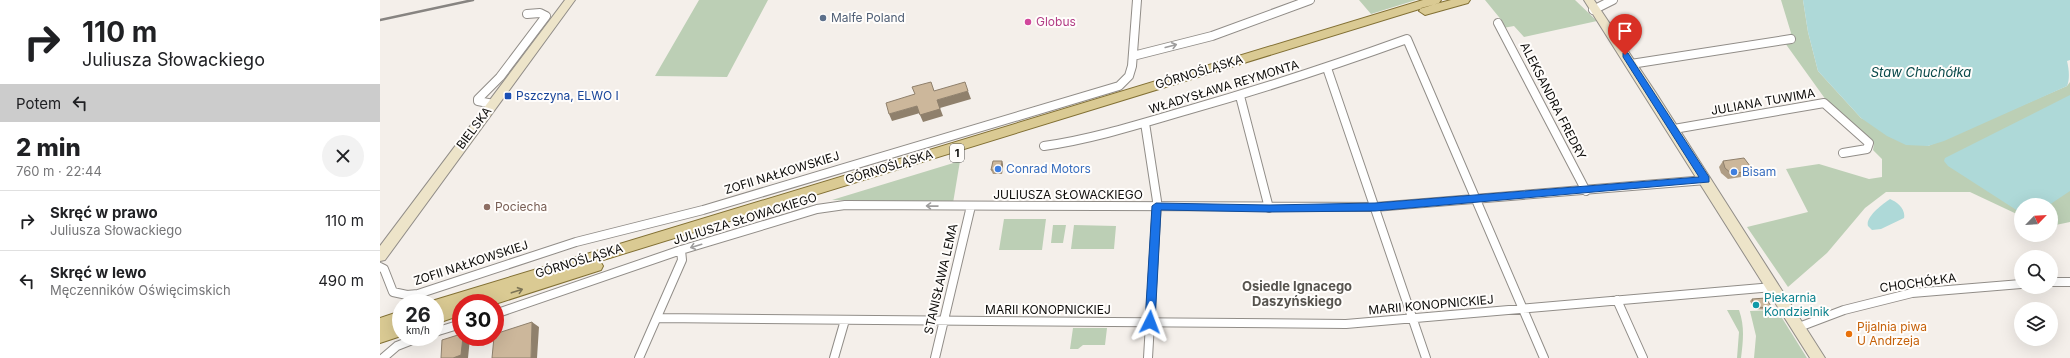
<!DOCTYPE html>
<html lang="pl">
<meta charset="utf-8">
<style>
body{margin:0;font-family:Inter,sans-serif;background:#f2f2f2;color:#202124;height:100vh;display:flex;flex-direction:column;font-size:15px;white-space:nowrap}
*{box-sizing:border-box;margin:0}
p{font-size:13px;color:#757577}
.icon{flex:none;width:22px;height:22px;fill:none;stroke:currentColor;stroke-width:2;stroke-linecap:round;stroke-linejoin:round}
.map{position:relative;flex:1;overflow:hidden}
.sheet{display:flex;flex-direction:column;background:#fff;width:380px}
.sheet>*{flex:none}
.banner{background:#fff;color:#202124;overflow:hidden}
.needle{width:26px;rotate:65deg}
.fabs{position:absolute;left:1634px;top:198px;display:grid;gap:8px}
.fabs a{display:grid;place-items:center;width:44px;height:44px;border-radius:50%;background:#fff;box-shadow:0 4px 16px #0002;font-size:20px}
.speed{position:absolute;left:12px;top:294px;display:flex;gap:8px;font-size:20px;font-weight:700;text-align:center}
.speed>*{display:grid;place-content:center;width:52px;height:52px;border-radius:50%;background:#fff;box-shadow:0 4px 16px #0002;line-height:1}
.speed small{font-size:10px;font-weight:400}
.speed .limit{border:6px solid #d22;background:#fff;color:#111}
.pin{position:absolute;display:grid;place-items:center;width:34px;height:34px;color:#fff;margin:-41px -17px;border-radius:50% 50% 50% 0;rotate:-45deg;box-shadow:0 0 4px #0007}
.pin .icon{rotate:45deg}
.me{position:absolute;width:44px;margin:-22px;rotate:3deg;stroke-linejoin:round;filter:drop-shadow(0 0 3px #0008)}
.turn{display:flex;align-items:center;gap:14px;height:84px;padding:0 16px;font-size:18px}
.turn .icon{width:52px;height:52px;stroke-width:2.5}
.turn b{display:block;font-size:28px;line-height:34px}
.then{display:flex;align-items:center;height:38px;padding:0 16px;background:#0003;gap:8px;font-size:15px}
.round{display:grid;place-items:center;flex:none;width:42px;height:42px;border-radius:21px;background:#f2f2f2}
.headline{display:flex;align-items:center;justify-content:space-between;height:68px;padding:0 16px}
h1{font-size:24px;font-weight:800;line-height:30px}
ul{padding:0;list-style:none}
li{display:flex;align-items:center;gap:12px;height:60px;padding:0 16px;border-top:1px solid #e0e0e0}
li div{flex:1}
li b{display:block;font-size:15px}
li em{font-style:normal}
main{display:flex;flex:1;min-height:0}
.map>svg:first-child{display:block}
</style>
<main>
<section class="sheet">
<div class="banner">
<div class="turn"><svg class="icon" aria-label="right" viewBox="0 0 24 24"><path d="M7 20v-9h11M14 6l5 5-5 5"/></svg><div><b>110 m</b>Juliusza Słowackiego</div></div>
<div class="then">Potem<svg class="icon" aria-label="left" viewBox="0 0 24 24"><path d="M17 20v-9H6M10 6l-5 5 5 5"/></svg></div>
</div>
<div class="headline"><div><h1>2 min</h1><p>760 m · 22:44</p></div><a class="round"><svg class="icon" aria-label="close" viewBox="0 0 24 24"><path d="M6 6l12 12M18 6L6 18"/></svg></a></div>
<ul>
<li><svg class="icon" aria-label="right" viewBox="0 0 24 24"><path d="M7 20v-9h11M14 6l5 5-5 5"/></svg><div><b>Skręć w prawo</b><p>Juliusza Słowackiego</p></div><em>110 m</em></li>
<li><svg class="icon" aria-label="left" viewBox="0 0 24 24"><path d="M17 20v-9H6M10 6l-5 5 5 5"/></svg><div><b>Skręć w lewo</b><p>Męczenników Oświęcimskich</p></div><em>490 m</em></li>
</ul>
</section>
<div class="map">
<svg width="1690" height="358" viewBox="0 0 1690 358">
<rect width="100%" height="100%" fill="#f4efea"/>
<path fill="#bccfb5" d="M 319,0 L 388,0 L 347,77 L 275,76 Z
M 972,0 L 1036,0 L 991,14 L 979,0 Z
M 1105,0 L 1195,0 L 1217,21 L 1144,37 L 1134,26 L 1123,28 L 1122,24 L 1123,22 Z
M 1401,0 L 1423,0 L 1428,32 L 1438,71 L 1481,118 L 1548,146 L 1687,86 L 1690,82 L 1690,222 L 1671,226 L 1671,205 L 1641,205 L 1641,216 L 1590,192 L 1506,192 L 1485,208 L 1447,253 L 1408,287 L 1367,227 L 1428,212 L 1406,169 L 1439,164 L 1489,179 L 1502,177 L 1502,159 L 1493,150 L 1494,143 L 1486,135 L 1446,100 L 1405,43 L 1411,33 Z
M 580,161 L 573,203 L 452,200 Z
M 624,219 L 666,219 L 662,250 L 619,250 Z
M 673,225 L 686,225 L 683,243 L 671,243 Z
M 694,225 L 736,226 L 734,249 L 691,249 Z
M 1347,310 L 1359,310 C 1365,327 1363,341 1361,358 L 1357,358 L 1359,332 Z
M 1397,310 L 1427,358 L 1374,358 L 1376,336 L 1370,311 Z
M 693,328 L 727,328 L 725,345 L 703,345 L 698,349 L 690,349 Z"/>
<path fill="#aed9d8" d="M 1423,0 L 1690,0 L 1690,60 L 1687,61 C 1689,69 1690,79 1687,86 L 1564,141 L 1548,146 L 1526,145 L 1507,136 L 1481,118 L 1438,71 L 1428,32 Z
M 1690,95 L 1690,191 L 1669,205 L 1641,205 L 1641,213 L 1568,166 L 1564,161 L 1565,158 Z
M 1510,199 C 1517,202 1526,209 1524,218 L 1501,229 L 1492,230 L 1488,226 C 1485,217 1503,204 1510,199 Z"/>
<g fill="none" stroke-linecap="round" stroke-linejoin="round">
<g stroke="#918d88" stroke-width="10">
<path id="street" d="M 1213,10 L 1233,0
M 1118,23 L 1206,191
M 753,56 L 832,36 L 930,0
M 1251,64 L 1411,39
M 947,68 L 1046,358
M 860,96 L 889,208
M 113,104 L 98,101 L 98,99 L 120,77 L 166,16 L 160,13 L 147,14
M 765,123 L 777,201 L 768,358
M 1294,129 L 1444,103 L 1489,143 L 1487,149 L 1463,153
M 664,146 C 713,139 760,124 808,110 C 882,89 955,65 1027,39 L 1164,358
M 0,267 L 4,269 L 13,292 L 27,295 L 38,294 L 196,242 L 323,210 L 739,86 L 749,76 L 752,66 L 757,0
M 1671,282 L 1690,282
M 1237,300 L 1263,358
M 115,314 L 301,250 L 437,209 L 465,205 L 995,207 L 1326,180
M 277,318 L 966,324 L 1393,287
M 1419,327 L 1464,310 L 1532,293 L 1641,284
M 55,332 L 81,324
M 3,358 L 17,346 L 40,337
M 259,358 L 302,260 L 301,250
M 454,358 L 465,320
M 555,358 L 591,206"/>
</g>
<g stroke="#918d88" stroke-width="2">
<path id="secondary" d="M 185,0 L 195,0 L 5,260 L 0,261 L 0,246 Z
M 1204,0 L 1214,0 L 1276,93 L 1445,358 L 1430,358 Z"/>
</g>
<g stroke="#827034" stroke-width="2">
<path id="primary" d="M 1043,0 L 1061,0 L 1059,3 L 220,261 L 223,266 L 221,270 L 115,304 L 93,303 L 94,300 L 81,303 L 81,315 L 55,324 L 55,303 L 49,303 L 55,300 Z
M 1071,0 L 1090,0 L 1088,3 L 1045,15 L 1039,11 L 1041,8 Z
M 21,311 L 21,336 L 0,343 L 0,318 Z"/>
</g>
<use href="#street" stroke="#fff" stroke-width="8"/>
<use href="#secondary" fill="#ede4c9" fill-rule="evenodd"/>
<use href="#primary" fill="#daca93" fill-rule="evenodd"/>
<path stroke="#878481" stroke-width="2.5" d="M 0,20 L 93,0"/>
</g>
<path fill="#af9d85" d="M 622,161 L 623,165 L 622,174 L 613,174 L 611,170 Z
M 1343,161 L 1373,170 L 1368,176 L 1348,179 L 1341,173 L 1339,167 Z
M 1372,299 L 1392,308 L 1390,310 L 1374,309 L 1370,301 Z"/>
<path fill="#8f806c" d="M 588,91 L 591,99 L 560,108 L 563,116 L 543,122 L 540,115 L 557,100 Z
M 537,106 L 540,113 L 512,121 L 509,114 Z
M 622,161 L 623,165 L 622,174 L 621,170 Z
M 152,322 L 159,327 L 157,358 L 151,358 Z
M 83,337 L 88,337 L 90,338 L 88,358 L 73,358 Z"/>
<path fill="#ccb79b" stroke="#8f806c" d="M 551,82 L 554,91 L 585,82 L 588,91 L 557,100 L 560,109 L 540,115 L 537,106 L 509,114 L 506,103 L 535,94 L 532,87 Z
M 1364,158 L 1373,170 L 1352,174 L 1345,168 L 1343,161 Z
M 613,161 L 622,161 L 621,170 L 611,170 Z
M 1386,298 L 1392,308 L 1376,307 L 1372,299 Z
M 152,322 L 151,358 L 112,358 L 114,337 L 115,337 L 115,334 Z
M 81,334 L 81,337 L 83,337 L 81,355 L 73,358 L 61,358 L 62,340 Z"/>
<defs><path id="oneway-shaft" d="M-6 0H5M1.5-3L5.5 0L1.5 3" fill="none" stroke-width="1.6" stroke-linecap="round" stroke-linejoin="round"/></defs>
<g stroke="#9e9d9d">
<use href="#oneway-shaft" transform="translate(791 46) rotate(-15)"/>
<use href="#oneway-shaft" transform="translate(552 206) rotate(-179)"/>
<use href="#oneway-shaft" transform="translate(316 246) rotate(163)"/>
</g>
<use stroke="#7d7455" href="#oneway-shaft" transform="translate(137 291) rotate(-18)"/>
<path fill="#1a73e8" stroke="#114b97" d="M 1245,52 L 1248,53 L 1329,177 L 1329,182 L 995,211 L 889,212 L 781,210 L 775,322 L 770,326 L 767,325 L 765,322 L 772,206 L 776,203 L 889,205 L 995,203 L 1319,177 L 1243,57 L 1243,53 Z"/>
<circle fill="#5c6f8a" stroke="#fffdfb" stroke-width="1.5" cx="443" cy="18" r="4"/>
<circle fill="#d1479c" stroke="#fffdfb" stroke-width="1.5" cx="648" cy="22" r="4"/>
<rect fill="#1a4fb4" stroke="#fffdfb" stroke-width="1.5" x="124" y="92" width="8" height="8" rx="2"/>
<g fill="#3f7fe0" stroke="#fffdfb" stroke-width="1.5">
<circle cx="618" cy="169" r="4"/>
<circle cx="1354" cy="172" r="4"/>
</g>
<circle fill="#8d6e63" stroke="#fffdfb" stroke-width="1.5" cx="107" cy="207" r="4"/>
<circle fill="#0f9aa8" stroke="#fffdfb" stroke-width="1.5" cx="1376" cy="305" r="4"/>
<circle fill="#e8710a" stroke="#fffdfb" stroke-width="1.5" cx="1469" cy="334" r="4"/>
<g text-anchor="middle" stroke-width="4" stroke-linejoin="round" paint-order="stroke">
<rect fill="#fffdfb" stroke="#555452" stroke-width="1" x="570" y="144" width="14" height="18" rx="3"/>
<g font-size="11" font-weight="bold" fill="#0c0b09">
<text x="577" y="157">1</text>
</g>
<g font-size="12" fill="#4e5e75" stroke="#fffdfb" text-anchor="start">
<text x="451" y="22">Malfe Poland</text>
</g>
<g font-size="12" fill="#b23c85" stroke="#fffdfb" text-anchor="start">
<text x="656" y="26">Globus</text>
</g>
<g font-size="12" fill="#0c0b09" stroke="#fffdfb">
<text transform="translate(819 72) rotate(-17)" y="4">GÓRNOŚLĄSKA</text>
<text transform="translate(844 87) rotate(-17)" y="4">WŁADYSŁAWA REYMONTA</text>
<text transform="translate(1173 101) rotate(63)" y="4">ALEKSANDRA FREDRY</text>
<text transform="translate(1383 102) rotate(-10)" y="4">JULIANA TUWIMA</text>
<text transform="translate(94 128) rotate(-53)" y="4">BIELSKA</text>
<text transform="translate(509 167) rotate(-17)" y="4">GÓRNOŚLĄSKA</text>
<text transform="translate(402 173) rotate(-17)" y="4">ZOFII NAŁKOWSKIEJ</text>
<text x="688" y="199">JULIUSZA SŁOWACKIEGO</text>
<text transform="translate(365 219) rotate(-17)" y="4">JULIUSZA SŁOWACKIEGO</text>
<text transform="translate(199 261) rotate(-17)" y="4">GÓRNOŚLĄSKA</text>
<text transform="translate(91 263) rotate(-18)" y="4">ZOFII NAŁKOWSKIEJ</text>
<text transform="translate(561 279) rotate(-77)" y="4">STANISŁAWA LEMA</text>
<text transform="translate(1538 283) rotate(-8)" y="4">CHOCHÓŁKA</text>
<text transform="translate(1051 305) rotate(-5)" y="4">MARII KONOPNICKIEJ</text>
<text x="668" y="314">MARII KONOPNICKIEJ</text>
</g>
<g font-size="12" fill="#164399" stroke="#fffdfb" text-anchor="start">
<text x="136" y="100">Pszczyna, ELWO I</text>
</g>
<g font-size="12" fill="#366cbe" stroke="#fffdfb" text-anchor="start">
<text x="626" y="173">Conrad Motors</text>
<text x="1362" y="176">Bisam</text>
</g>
<g font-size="12" fill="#785e54" stroke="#fffdfb" text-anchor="start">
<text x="115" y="211">Pociecha</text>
</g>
<g font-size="12" fill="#0d838f" stroke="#fffdfb" text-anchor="start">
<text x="1384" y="302">Piekarnia<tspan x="1384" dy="14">Kondzielnik</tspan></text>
</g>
<g font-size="12" fill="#c56008" stroke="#fffdfb" text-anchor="start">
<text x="1477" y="331">Pijalnia piwa<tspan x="1477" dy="14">U Andrzeja</tspan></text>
</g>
<g font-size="13" font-style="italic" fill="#074849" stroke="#fffdfb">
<text x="1541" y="77">Staw Chuchółka</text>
</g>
<g font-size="13" font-weight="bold" fill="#56534e" stroke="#fffdfb">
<text x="917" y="291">Osiedle Ignacego<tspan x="917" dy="15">Daszyńskiego</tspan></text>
</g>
</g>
</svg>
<div class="fabs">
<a><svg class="needle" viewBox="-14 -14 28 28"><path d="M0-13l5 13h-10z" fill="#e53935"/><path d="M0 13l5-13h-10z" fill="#757577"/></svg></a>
<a><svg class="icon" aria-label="search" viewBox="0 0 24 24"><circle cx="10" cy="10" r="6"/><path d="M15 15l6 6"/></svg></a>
<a><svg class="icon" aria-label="layers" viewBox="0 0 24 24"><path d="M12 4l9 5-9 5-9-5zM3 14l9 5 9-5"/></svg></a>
</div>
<div class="speed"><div>26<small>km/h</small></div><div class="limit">30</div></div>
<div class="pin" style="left:1245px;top:55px;background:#d93025"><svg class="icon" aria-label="arrive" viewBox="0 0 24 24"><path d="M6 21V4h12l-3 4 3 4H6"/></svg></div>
<svg class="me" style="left:770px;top:322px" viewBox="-20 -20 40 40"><path d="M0-17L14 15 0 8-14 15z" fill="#1a73e8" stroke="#fff" stroke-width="4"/></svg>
</div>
</main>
